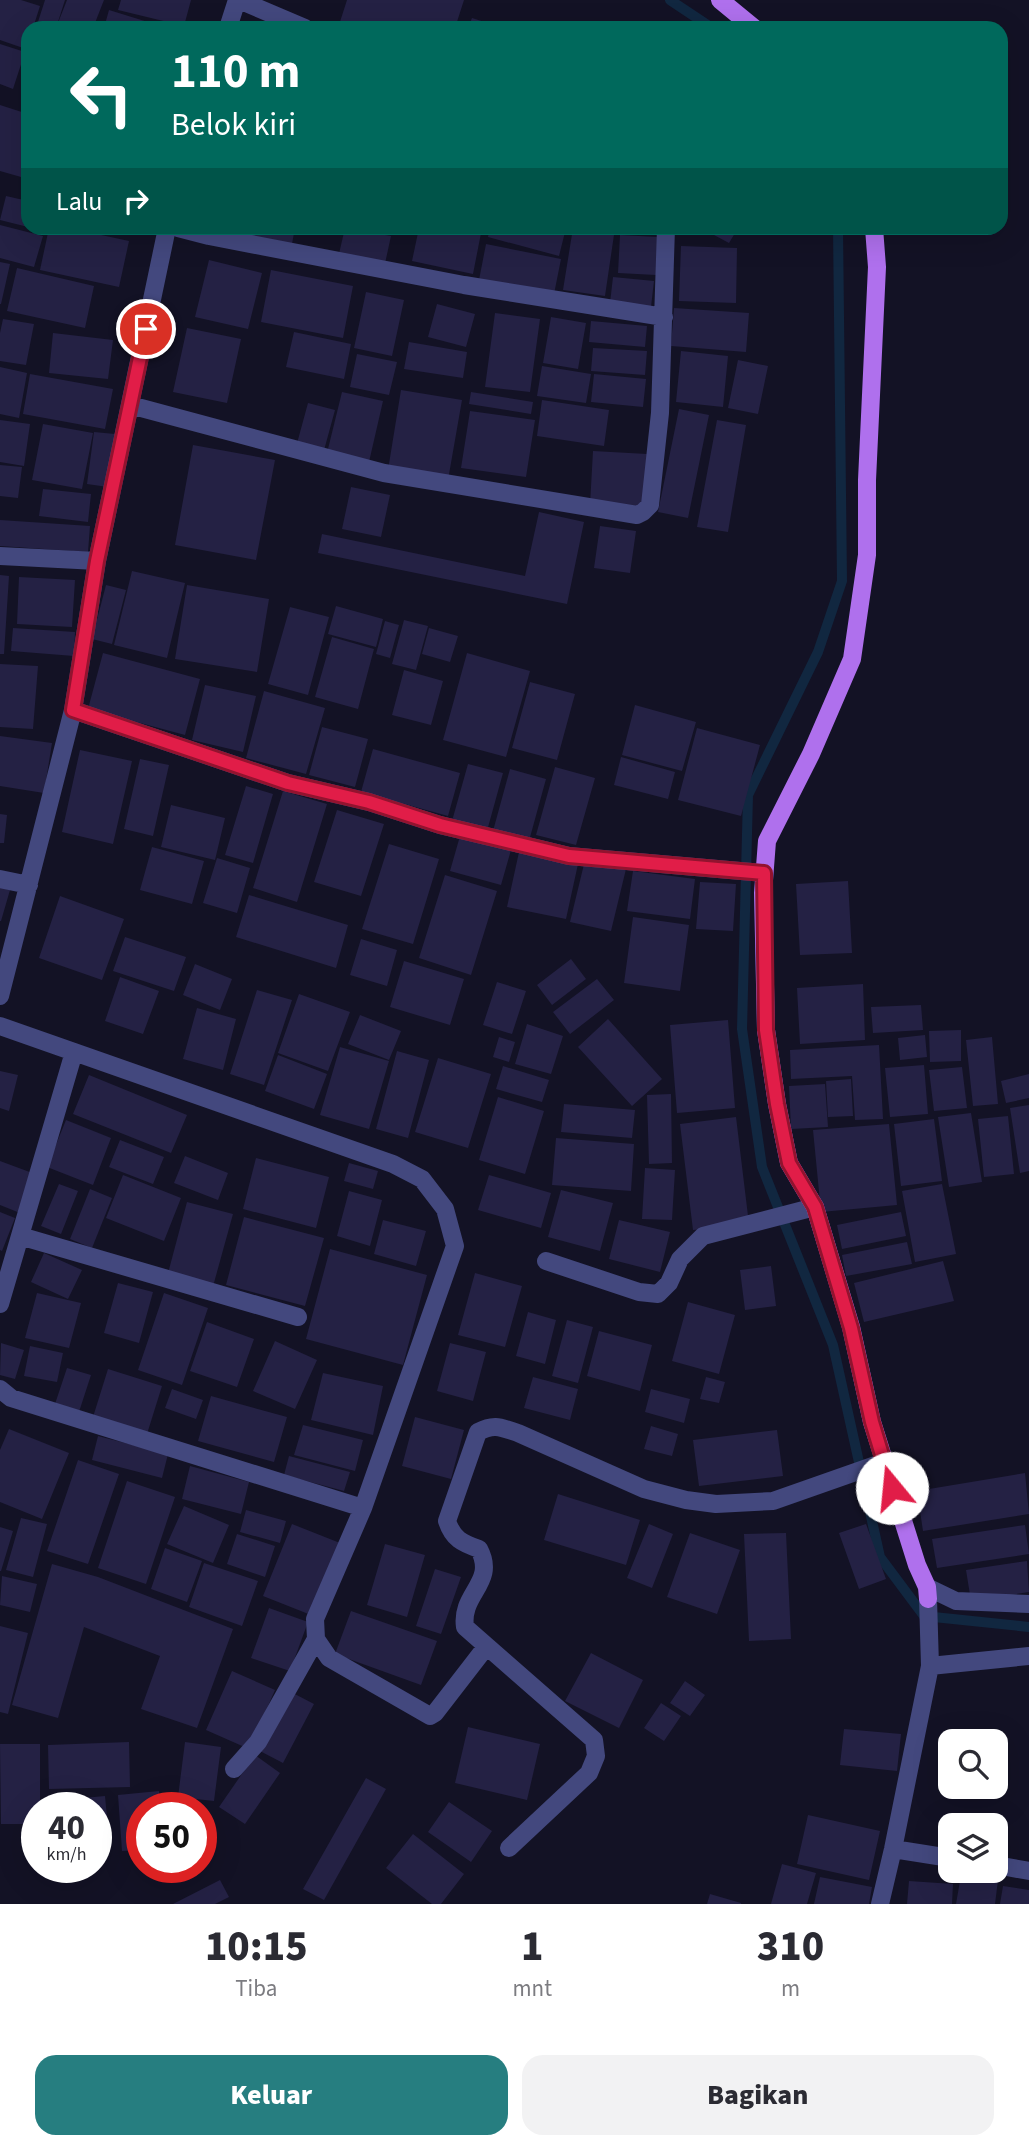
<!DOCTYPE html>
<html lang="id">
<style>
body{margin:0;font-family:"Source Sans 3",sans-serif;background:#f2f2f3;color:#2b2b33;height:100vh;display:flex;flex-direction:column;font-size:26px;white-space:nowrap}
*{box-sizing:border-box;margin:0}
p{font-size:23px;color:#7c7c81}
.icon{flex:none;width:38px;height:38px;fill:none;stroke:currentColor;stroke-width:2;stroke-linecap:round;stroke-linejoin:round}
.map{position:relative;height:1904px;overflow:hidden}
.sheet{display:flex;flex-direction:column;background:#fff;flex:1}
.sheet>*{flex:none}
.guide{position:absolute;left:21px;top:21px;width:987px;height:214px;border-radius:21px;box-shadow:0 7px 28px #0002;background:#00695c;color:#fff;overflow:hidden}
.buttons{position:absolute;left:938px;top:1729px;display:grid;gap:14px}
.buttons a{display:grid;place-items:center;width:70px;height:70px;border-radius:14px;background:#fff;box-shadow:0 7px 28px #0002;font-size:35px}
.speed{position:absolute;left:21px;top:1792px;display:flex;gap:14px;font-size:35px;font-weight:700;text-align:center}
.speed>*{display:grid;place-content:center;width:91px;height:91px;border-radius:50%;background:#fff;box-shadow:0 7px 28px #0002;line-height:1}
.speed small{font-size:18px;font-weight:400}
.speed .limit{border:10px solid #d22;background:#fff;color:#111}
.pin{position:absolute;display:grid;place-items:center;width:60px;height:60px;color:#fff;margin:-30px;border:4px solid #fff;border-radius:50%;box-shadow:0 2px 7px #0007}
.me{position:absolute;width:77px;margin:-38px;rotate:343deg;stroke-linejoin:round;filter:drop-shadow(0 0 5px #0008)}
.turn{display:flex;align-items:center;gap:24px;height:147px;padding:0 35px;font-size:32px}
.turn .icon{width:91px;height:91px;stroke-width:2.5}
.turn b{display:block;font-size:49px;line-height:60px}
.then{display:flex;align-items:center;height:66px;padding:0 35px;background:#0003;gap:14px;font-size:26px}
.eta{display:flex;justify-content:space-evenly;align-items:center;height:119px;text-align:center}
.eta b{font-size:42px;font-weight:800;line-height:49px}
.button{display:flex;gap:14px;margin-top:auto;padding:14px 35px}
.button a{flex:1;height:80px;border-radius:21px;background:#267e80;color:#fff;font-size:28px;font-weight:800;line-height:80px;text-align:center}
.button a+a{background:#f2f2f3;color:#2b2b33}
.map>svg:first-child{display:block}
</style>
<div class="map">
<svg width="1029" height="1904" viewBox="0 0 1029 1904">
<rect width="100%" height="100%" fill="#131225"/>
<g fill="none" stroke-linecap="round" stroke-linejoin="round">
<path stroke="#112740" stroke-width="10" d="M 670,0 L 712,28
M 838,228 L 842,581 L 818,652 L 748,795 L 742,1029 L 762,1167 L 833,1345 L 880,1557 L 924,1616 L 1029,1627"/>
</g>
<path fill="#242144" d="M 0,0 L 21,0 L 40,6 L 33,28 L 28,28 L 26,49 L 0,40 Z
M 45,0 L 65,0 L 56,28 L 36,28 Z
M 67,0 L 104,0 L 93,28 L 56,28 Z
M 121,0 L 191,0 L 184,26 L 118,10 Z
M 347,0 L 464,0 L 455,28 L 338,28 Z
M 109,10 L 151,23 L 149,28 L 104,28 Z
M 472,18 L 500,27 L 500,28 L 468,28 Z
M 0,44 L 25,52 L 13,89 L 0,84 Z
M 0,105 L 28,114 L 28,179 L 0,171 Z
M 6,196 L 28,201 L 28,227 L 0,220 Z
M 0,225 L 43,236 L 34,267 L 0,258 Z
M 49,228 L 69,228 L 129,241 L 119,287 L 40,270 Z
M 213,228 L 295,228 L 291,249 L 212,234 Z
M 345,228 L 391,236 L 384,268 L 338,258 Z
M 419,228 L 482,228 L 473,274 L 412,261 Z
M 490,228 L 566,228 L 559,256 L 488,237 Z
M 573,228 L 615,228 L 605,296 L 563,290 Z
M 701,228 L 738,228 L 729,243 Z
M 620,235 L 658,237 L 656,275 L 618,273 Z
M 486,244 L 561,259 L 554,294 L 479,280 Z
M 681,246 L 737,248 L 736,303 L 679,301 Z
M 209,260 L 262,273 L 248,329 L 195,317 Z
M 0,262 L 10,264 L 1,304 L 0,304 Z
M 17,268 L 94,286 L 85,328 L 7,311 Z
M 271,270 L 353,286 L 343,338 L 261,322 Z
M 613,277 L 654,281 L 651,307 L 610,303 Z
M 366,292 L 404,300 L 392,356 L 354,348 Z
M 437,304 L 475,314 L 466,347 L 428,337 Z
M 674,308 L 749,313 L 746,352 L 671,346 Z
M 495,313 L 540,319 L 530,392 L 485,387 Z
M 551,317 L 586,323 L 578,369 L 543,363 Z
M 3,319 L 34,324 L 26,365 L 0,361 L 0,333 Z
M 591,321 L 647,326 L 645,347 L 589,342 Z
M 187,328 L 241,339 L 227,403 L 173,392 Z
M 294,332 L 351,344 L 344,379 L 286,367 Z
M 53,333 L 113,340 L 108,379 L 49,373 Z
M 409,342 L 467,352 L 463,378 L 404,369 Z
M 593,348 L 647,351 L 645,375 L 591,371 Z
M 681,351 L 728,356 L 723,407 L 676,402 Z
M 357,354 L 397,362 L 389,395 L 350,387 Z
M 738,360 L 768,366 L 758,414 L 728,408 Z
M 542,366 L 591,374 L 586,403 L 537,396 Z
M 0,367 L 27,373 L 19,418 L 0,414 Z
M 30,374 L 113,389 L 105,429 L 23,414 Z
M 594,374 L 646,379 L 643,407 L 591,402 Z
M 401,390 L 462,400 L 448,480 L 388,470 Z
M 342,392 L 383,401 L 369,462 L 327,453 Z
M 471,392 L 533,402 L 531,414 L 469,404 Z
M 542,400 L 609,410 L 604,446 L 537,436 Z
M 308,403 L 335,410 L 323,454 L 296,447 Z
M 679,409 L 709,415 L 688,518 L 658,512 Z
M 470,411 L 535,420 L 526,477 L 461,468 Z
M 0,420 L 30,424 L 24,466 L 0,462 Z
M 717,420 L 746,425 L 728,532 L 697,527 Z
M 43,424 L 93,433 L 82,489 L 32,480 Z
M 94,432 L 115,434 L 108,487 L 87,484 Z
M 193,445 L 275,460 L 256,560 L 175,545 Z
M 593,451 L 647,454 L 645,507 L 590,505 Z
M 0,465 L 22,467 L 18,498 L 0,496 Z
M 351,487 L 390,495 L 381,537 L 342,529 Z
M 43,489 L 91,494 L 88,522 L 39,516 Z
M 539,512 L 584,522 L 567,604 L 318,553 L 322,534 L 525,576 Z
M 0,520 L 90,526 L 88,552 L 0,546 Z
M 600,526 L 636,531 L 630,573 L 594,568 Z
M 132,571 L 185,583 L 167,658 L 114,645 Z
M 0,575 L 9,576 L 4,654 L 0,654 Z
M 19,577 L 75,580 L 72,627 L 17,624 Z
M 106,585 L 126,590 L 112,644 L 92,639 Z
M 187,585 L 269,599 L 257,672 L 175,659 Z
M 336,606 L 383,619 L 376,647 L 328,634 Z
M 290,607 L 329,617 L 308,695 L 268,684 Z
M 404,620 L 428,626 L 416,670 L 392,664 Z
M 385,621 L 399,625 L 390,658 L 376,654 Z
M 13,628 L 75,632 L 74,656 L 11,651 Z
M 429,628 L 458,636 L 450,662 L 422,654 Z
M 332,637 L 374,649 L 358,709 L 315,697 Z
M 103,653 L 200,679 L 185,735 L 88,709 Z
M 467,653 L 530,671 L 506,757 L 443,740 Z
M 0,664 L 38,666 L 33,729 L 0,727 Z
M 404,670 L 443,681 L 431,725 L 392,715 Z
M 530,682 L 575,694 L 557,760 L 512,748 Z
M 205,685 L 256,696 L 243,752 L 192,740 Z
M 264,691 L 325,708 L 306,774 L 246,758 Z
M 635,705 L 696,722 L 682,771 L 622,755 Z
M 322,727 L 368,739 L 355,787 L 309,775 Z
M 697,728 L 760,745 L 741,816 L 678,800 Z
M 0,736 L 52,743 L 44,793 L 0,786 Z
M 373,749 L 460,773 L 448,816 L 361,792 Z
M 80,750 L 132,761 L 113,844 L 62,832 Z
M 621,757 L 675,772 L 668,799 L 614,785 Z
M 140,759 L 169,765 L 153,836 L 124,829 Z
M 468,764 L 503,773 L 487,831 L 452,821 Z
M 555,767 L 595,778 L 576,845 L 536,835 Z
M 510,769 L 546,779 L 529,841 L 493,831 Z
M 246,786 L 273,794 L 253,863 L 225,855 Z
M 283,791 L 327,804 L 297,902 L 253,888 Z
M 171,805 L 225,818 L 215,860 L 161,847 Z
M 337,810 L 384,824 L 361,896 L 314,882 Z
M 0,814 L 7,815 L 4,843 L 0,843 Z
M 460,836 L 511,850 L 501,885 L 450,871 Z
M 389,844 L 439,859 L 413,944 L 362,929 Z
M 152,847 L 204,861 L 192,904 L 140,890 Z
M 519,852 L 578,864 L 566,919 L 507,907 Z
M 217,858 L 250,868 L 237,913 L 203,903 Z
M 585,860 L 626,869 L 611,931 L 570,922 Z
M 633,871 L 695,879 L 690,919 L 627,911 Z
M 445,875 L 497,891 L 471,975 L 419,958 Z
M 848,881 L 852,953 L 800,955 L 796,884 Z
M 700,882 L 736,884 L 733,931 L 696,929 Z
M 0,887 L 10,890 L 1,921 L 0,921 Z
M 249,895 L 348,925 L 336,968 L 236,937 Z
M 60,896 L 124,919 L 102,980 L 39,958 Z
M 633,917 L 689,925 L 680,991 L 624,983 Z
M 125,937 L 186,957 L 174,991 L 113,971 Z
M 361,939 L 397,950 L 387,986 L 350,975 Z
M 571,959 L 586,979 L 552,1005 L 537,985 Z
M 404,961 L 464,979 L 450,1025 L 390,1007 Z
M 195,964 L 232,979 L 220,1010 L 183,995 Z
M 120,977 L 159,991 L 143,1034 L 105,1021 Z
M 597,979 L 614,1000 L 570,1034 L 553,1012 Z
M 497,982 L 526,991 L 512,1034 L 483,1025 Z
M 863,984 L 865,1040 L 800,1044 L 797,988 Z
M 257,990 L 292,1000 L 264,1085 L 230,1074 Z
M 299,994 L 350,1012 L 328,1071 L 278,1053 Z
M 921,1005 L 923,1030 L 873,1033 L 871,1007 Z
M 197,1008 L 236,1019 L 223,1070 L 183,1059 Z
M 360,1015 L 401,1031 L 389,1060 L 348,1044 Z
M 608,1019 L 662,1079 L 632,1106 L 578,1047 Z
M 728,1020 L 735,1108 L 677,1113 L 670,1025 Z
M 527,1024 L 563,1036 L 551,1074 L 515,1064 Z
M 961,1030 L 961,1061 L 930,1062 L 929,1031 Z
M 925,1035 L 927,1057 L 900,1060 L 898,1038 Z
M 499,1037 L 515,1042 L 509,1062 L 493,1057 Z
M 992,1037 L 998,1104 L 973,1106 L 966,1040 Z
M 879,1045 L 883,1119 L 855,1120 L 852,1076 L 791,1079 L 790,1050 Z
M 340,1047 L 389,1061 L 369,1129 L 320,1115 Z
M 397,1051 L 429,1060 L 408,1138 L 376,1129 Z
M 278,1055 L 327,1074 L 314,1109 L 265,1091 Z
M 438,1058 L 491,1074 L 468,1148 L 415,1132 Z
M 924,1065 L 928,1114 L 890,1117 L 885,1068 Z
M 503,1066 L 549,1080 L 542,1102 L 496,1089 Z
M 962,1067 L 967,1108 L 934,1111 L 929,1070 Z
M 0,1071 L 18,1075 L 9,1111 L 0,1108 Z
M 1029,1074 L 1029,1098 L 1006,1103 L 1001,1081 Z
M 89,1075 L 187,1115 L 171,1153 L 73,1114 Z
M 851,1079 L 853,1116 L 828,1117 L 826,1081 Z
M 825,1084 L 828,1127 L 791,1129 L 789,1086 Z
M 671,1094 L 672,1163 L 649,1164 L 647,1095 Z
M 498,1097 L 544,1111 L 525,1174 L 479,1160 Z
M 564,1104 L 635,1110 L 632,1138 L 561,1132 Z
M 1029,1105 L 1029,1171 L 1020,1173 L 1010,1108 Z
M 971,1113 L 982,1182 L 949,1187 L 938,1117 Z
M 1008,1116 L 1014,1174 L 984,1177 L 978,1119 Z
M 736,1117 L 749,1224 L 693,1230 L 680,1124 Z
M 934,1119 L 942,1181 L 901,1186 L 894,1124 Z
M 66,1120 L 111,1138 L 93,1185 L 47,1167 Z
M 889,1124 L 897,1205 L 821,1212 L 813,1130 Z
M 556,1138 L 634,1144 L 631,1191 L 552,1185 Z
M 120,1140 L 164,1157 L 153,1184 L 109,1167 Z
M 185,1156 L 228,1173 L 218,1200 L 174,1183 Z
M 256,1158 L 329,1177 L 316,1228 L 243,1209 Z
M 0,1161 L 35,1174 L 20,1213 L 0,1205 Z
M 349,1163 L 378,1171 L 373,1189 L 344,1181 Z
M 645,1168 L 675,1170 L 672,1220 L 642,1219 Z
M 123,1175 L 181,1198 L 164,1241 L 106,1218 Z
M 489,1175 L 551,1193 L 541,1228 L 478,1210 Z
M 59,1184 L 78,1191 L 61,1234 L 41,1226 Z
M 942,1184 L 956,1254 L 915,1262 L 902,1191 Z
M 90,1189 L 112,1198 L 92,1248 L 70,1239 Z
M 561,1190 L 613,1203 L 600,1251 L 548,1237 Z
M 349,1191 L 382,1200 L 370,1246 L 337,1236 Z
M 187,1202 L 233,1214 L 212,1290 L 167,1277 Z
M 0,1212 L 15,1218 L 2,1251 L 0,1250 Z
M 901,1212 L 906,1236 L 842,1249 L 837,1225 Z
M 244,1217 L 324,1238 L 305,1306 L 226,1285 Z
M 383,1220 L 426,1231 L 416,1266 L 374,1254 Z
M 619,1220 L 670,1232 L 660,1272 L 609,1259 Z
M 907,1242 L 912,1264 L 846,1276 L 842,1255 Z
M 330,1249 L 427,1275 L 403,1365 L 306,1339 Z
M 44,1253 L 82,1270 L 68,1299 L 31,1282 Z
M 943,1261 L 954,1301 L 864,1322 L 854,1283 Z
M 771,1266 L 776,1306 L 745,1310 L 740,1270 Z
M 475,1273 L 522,1286 L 505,1347 L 458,1335 Z
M 118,1283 L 153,1292 L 139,1343 L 104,1333 Z
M 37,1293 L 81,1303 L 69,1348 L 25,1338 Z
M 164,1293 L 208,1308 L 182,1385 L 138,1370 Z
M 688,1302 L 735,1315 L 719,1374 L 672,1361 Z
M 528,1312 L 556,1320 L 545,1364 L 516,1356 Z
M 567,1320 L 593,1327 L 578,1383 L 552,1376 Z
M 207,1322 L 254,1339 L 237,1387 L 190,1371 Z
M 599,1331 L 652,1345 L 640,1391 L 587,1376 Z
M 275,1341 L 317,1360 L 295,1409 L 253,1391 Z
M 1,1343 L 24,1350 L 15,1379 L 0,1375 Z
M 450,1343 L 486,1352 L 473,1401 L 437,1391 Z
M 30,1346 L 63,1353 L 57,1382 L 24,1376 Z
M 67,1368 L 91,1375 L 78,1415 L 54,1407 Z
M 108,1369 L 162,1386 L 147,1434 L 93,1417 Z
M 323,1373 L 383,1386 L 373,1435 L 311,1420 Z
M 533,1377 L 578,1389 L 570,1420 L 524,1408 Z
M 706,1377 L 725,1382 L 719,1403 L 700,1399 Z
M 172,1389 L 203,1400 L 196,1419 L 165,1408 Z
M 651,1389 L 690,1399 L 684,1423 L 645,1412 Z
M 211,1396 L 287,1417 L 274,1462 L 198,1441 Z
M 415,1417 L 464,1430 L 451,1479 L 402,1466 Z
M 303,1425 L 363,1440 L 355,1471 L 294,1455 Z
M 651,1426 L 678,1434 L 672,1456 L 644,1449 Z
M 9,1429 L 69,1453 L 42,1519 L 0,1502 L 0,1450 Z
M 777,1430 L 783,1476 L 699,1486 L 693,1440 Z
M 98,1436 L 168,1454 L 162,1478 L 92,1460 Z
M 289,1456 L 350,1472 L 344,1491 L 284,1475 Z
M 78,1460 L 119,1474 L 88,1564 L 47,1551 Z
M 190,1466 L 249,1482 L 241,1514 L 182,1499 Z
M 1025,1473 L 1029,1514 L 923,1531 L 917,1491 Z
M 127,1481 L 175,1497 L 146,1584 L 98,1568 Z
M 558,1494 L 640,1520 L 626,1565 L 544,1540 Z
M 184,1506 L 229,1525 L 213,1563 L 167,1544 Z
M 246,1510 L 286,1521 L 280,1543 L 240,1532 Z
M 21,1518 L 47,1524 L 33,1577 L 6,1570 Z
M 292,1524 L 340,1543 L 311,1615 L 263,1596 Z
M 649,1524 L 673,1534 L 652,1588 L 627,1578 Z
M 866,1524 L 886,1579 L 859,1589 L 839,1533 Z
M 1025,1525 L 1029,1554 L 937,1568 L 932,1539 Z
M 0,1527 L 13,1531 L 1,1571 L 0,1571 Z
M 690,1533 L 740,1550 L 717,1614 L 667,1597 Z
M 786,1533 L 791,1639 L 749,1641 L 744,1534 Z
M 237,1534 L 275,1546 L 265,1577 L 227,1564 Z
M 385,1544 L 425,1555 L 407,1617 L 367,1605 Z
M 165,1548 L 202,1561 L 187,1602 L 151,1589 Z
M 1027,1561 L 1029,1592 L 971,1601 L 966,1570 Z
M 204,1563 L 258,1581 L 242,1626 L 189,1607 Z
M 52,1564 L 98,1577 L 233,1629 L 197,1728 L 141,1709 L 160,1656 L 84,1627 L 58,1718 L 12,1705 Z
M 435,1569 L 461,1577 L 441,1634 L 416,1626 Z
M 2,1576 L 37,1584 L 30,1612 L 0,1605 Z
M 269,1608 L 308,1622 L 290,1671 L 251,1658 Z
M 351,1611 L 437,1641 L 421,1685 L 335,1654 Z
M 0,1626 L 28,1633 L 8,1714 L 0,1712 Z
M 591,1653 L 643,1680 L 619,1728 L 565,1701 Z
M 232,1671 L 275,1690 L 249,1749 L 206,1730 Z
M 685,1681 L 705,1695 L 690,1716 L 670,1703 Z
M 289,1691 L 314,1704 L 283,1763 L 258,1750 Z
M 661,1703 L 681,1716 L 664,1741 L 644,1728 Z
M 468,1727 L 540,1744 L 527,1800 L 455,1783 Z
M 844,1729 L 901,1734 L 897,1771 L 840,1765 Z
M 129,1742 L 130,1787 L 49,1789 L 48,1745 Z
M 185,1742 L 221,1747 L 214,1801 L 178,1797 Z
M 0,1744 L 40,1744 L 40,1808 L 37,1808 L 37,1824 L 1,1824 Z
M 255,1755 L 280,1773 L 245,1824 L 219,1807 Z
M 366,1778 L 386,1789 L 324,1900 L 303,1889 Z
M 159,1791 L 160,1808 L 142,1808 L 142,1850 L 122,1851 L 118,1795 Z
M 105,1796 L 110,1848 L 96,1850 L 96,1808 L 52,1808 L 51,1801 Z
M 449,1802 L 492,1831 L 471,1862 L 428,1832 Z
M 808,1815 L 880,1831 L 869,1880 L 797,1864 Z
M 413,1834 L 464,1874 L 441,1904 L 432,1904 L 386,1868 Z
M 782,1864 L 816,1873 L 807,1904 L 771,1904 Z
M 961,1875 L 998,1880 L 995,1904 L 956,1904 Z
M 820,1877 L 872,1887 L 869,1904 L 814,1904 Z
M 220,1880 L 229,1897 L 215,1904 L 173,1904 Z
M 909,1881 L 953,1884 L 952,1904 L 907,1904 Z
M 1003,1886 L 1029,1890 L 1029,1904 L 1000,1904 Z
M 710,1894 L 741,1903 L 741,1904 L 707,1904 Z"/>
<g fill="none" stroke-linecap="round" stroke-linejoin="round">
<path stroke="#43487e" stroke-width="18" d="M 239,0 L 305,28
M 228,28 L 237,0
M 178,228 L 209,236 L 464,285 L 664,317
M 130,405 L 384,473 L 637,515 L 643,512 L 650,505 L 660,413 L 666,228
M 0,556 L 97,561
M 73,710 L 288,783 L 369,802 L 440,825 L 569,856 L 764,873
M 0,879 L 29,885
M 0,996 L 73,710 L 97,561 L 167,228
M 0,1026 L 393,1164 L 422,1179 L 445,1209 L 455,1246 L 363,1508 L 315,1619 L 316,1639 L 329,1658 L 430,1716 L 435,1713 L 486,1647
M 20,1236 L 298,1317
M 546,1261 L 639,1292 L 658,1294 L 669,1283 L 680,1259 L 703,1236 L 815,1207
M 0,1304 L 74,1052
M 0,1389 L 11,1398 L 363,1508
M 927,1587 L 956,1601 L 1029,1604
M 930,1666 L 1029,1656
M 234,1769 L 258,1742 L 316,1639
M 509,1848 L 589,1773 L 596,1756 L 594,1740 L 465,1627 C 460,1593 497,1583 479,1549 C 462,1543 453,1539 447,1521 L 478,1432 C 495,1423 502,1428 518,1433 L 644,1489 L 686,1500 L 716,1504 L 773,1501 L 884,1462
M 893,1849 L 950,1858
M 996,1865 L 1029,1871
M 880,1904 L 893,1849 L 930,1666 L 928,1599"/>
<path stroke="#af70ed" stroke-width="18" d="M 720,0 L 754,28
M 874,228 L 877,267 L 867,480 L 867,555 L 852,659 L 811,754 L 767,841 L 763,893 L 766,1030 L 777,1104 L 789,1163 L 815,1207 L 851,1327 L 872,1422 L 917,1565 L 927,1587 L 928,1599"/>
</g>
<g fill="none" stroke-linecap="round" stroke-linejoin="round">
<g stroke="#92132f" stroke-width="18">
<path id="route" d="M 146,329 L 97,561 L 73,710 L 288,783 L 369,802 L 440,825 L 569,856 L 764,873 L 766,1030 L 777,1104 L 789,1163 L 815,1207 L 851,1328 L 872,1422 L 892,1488"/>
</g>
<use href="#route" stroke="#e11d48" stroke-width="12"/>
</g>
</svg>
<div class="buttons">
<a><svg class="icon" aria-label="search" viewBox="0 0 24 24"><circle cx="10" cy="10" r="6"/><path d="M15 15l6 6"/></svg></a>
<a><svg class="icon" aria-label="layers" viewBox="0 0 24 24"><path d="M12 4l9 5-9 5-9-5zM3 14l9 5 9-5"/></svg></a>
</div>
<div class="speed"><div>40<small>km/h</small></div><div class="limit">50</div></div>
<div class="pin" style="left:146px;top:329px;background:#d93025"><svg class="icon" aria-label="arrive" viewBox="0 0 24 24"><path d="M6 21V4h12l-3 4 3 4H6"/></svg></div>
<svg class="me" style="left:892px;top:1488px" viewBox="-20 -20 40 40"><circle r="19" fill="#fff"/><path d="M0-13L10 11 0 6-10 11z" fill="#e11d48"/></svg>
<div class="guide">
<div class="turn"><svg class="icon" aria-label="left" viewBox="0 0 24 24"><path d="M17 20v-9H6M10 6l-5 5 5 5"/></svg><div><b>110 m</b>Belok kiri</div></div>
<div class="then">Lalu<svg class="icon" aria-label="right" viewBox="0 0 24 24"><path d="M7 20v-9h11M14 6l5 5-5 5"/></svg></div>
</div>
</div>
<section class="sheet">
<div class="eta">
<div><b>10:15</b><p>Tiba</p></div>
<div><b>1</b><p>mnt</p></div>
<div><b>310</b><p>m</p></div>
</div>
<div class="button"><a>Keluar</a><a>Bagikan</a></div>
</section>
